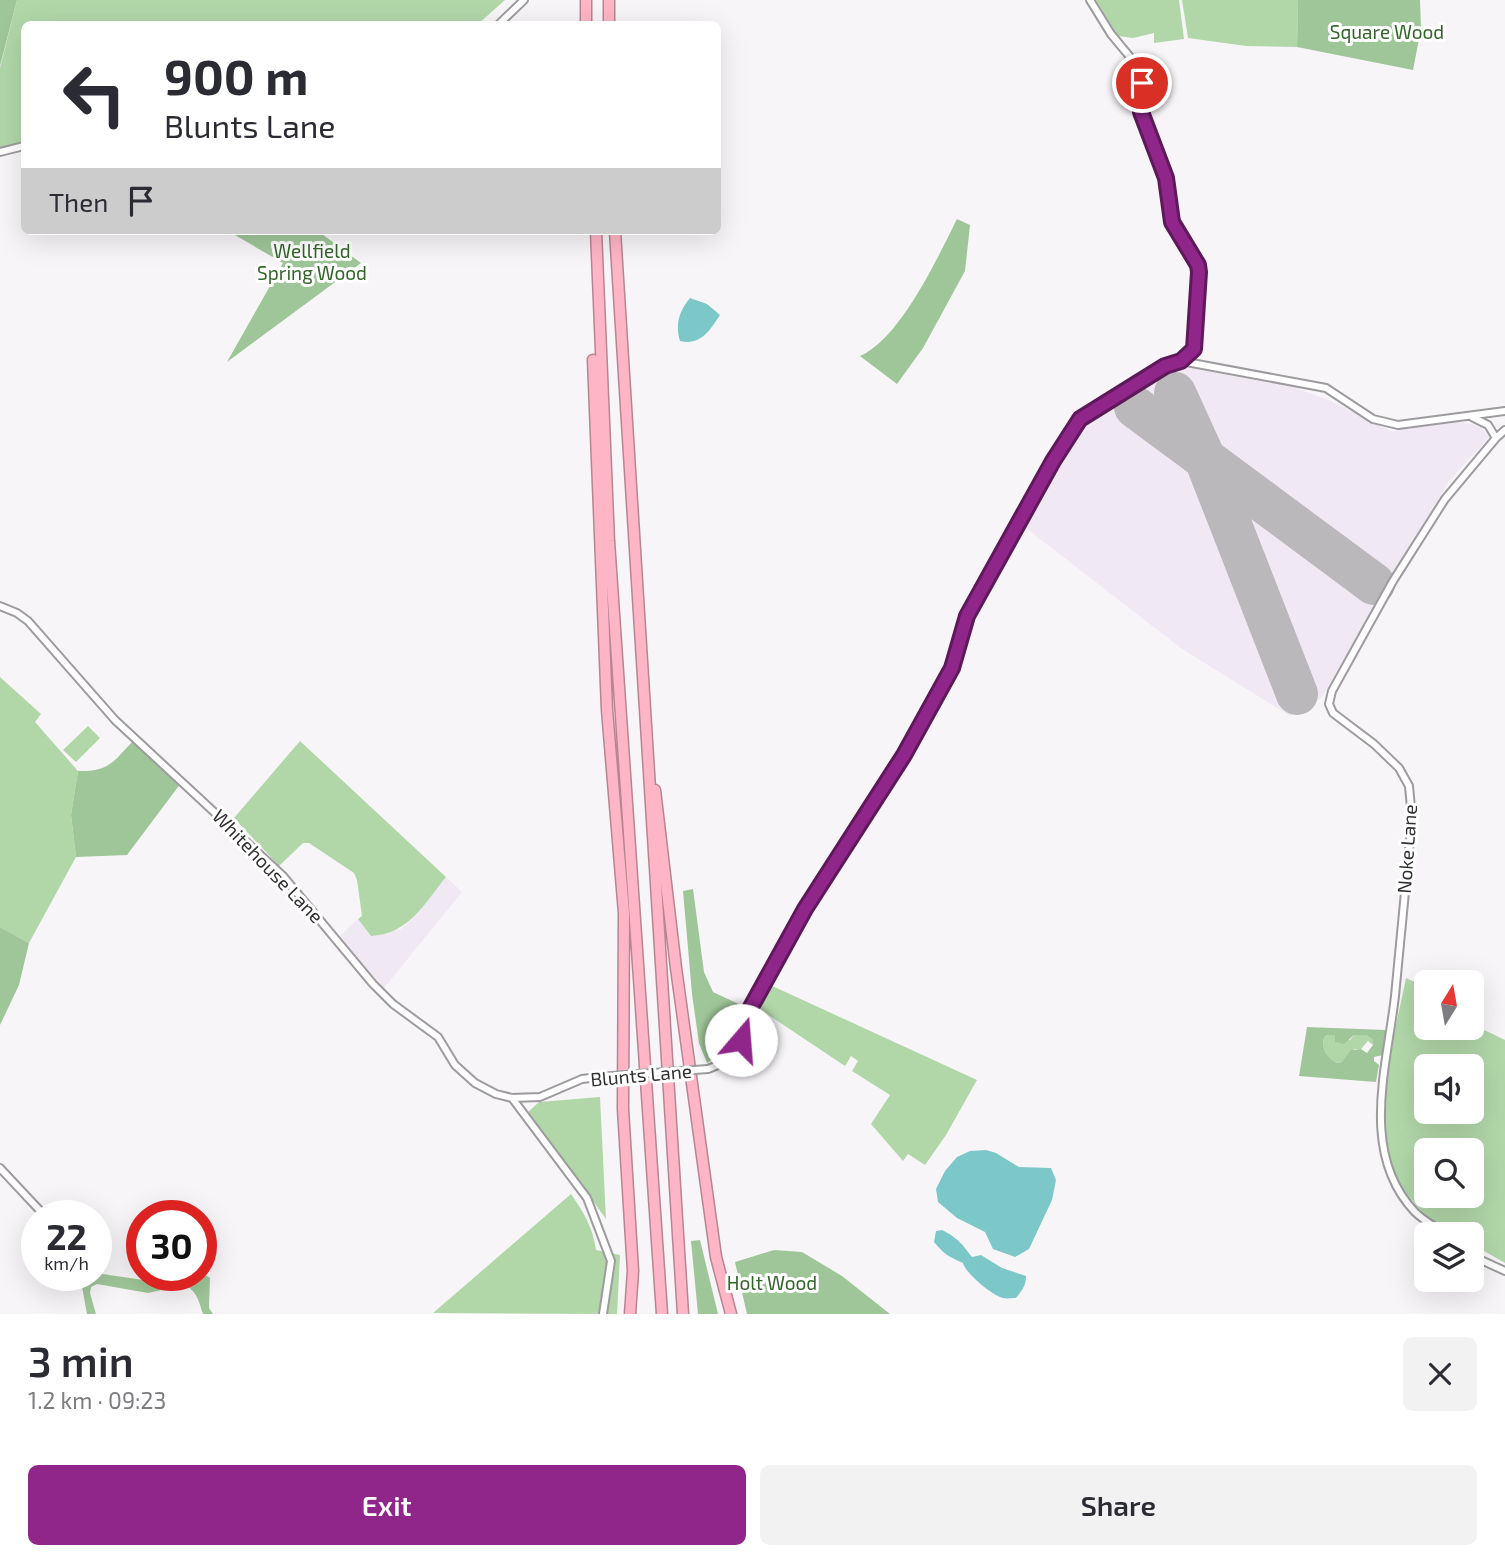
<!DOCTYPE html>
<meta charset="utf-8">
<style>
body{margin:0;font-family:"Exo 2",sans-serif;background:#f2f2f3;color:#2b2b33;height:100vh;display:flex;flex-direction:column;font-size:26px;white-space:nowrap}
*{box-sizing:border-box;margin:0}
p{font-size:23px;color:#7c7c81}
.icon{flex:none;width:38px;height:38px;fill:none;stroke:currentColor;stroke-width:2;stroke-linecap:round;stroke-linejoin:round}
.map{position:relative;height:1314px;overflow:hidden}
.drawer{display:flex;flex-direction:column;background:#fff;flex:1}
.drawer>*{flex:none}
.top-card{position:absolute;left:21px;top:21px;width:700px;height:214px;border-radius:10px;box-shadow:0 7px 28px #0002;background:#fff;color:#2b2b33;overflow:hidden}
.needle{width:46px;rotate:11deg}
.tools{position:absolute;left:1414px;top:970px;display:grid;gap:14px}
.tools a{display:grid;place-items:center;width:70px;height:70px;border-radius:10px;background:#fff;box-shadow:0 7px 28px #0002;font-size:35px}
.speed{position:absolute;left:21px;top:1200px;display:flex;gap:14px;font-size:35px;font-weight:700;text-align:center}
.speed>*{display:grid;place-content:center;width:91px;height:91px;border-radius:50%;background:#fff;box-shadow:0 7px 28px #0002;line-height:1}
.speed small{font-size:18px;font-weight:400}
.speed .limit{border:10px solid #d22;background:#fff;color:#111}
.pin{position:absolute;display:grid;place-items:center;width:60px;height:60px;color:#fff;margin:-30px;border:4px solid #fff;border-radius:50%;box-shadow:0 2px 7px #0007}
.me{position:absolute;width:77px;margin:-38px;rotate:18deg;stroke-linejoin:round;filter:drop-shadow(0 0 5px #0008)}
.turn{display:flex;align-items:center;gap:24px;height:147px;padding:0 28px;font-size:32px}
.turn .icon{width:91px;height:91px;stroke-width:2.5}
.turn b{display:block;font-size:49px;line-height:60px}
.then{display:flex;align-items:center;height:66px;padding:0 28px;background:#0003;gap:14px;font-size:26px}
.round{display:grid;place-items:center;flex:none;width:74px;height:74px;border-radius:10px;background:#f2f2f3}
.overview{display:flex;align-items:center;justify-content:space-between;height:119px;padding:0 28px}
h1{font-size:42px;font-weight:600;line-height:52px}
.primary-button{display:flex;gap:14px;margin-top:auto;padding:14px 28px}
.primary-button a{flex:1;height:80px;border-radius:10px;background:#90268a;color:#fff;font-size:28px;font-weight:600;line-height:80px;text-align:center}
.primary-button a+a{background:#f2f2f3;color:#2b2b33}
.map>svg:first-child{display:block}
</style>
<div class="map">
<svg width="1505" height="1314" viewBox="0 0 1505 1314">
<rect width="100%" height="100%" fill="#f8f5f9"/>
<path fill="#f0e9f3" d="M 1181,366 L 1296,388 L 1329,400 L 1391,431 L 1457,422 L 1478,425 L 1490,436 L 1449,481 L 1321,698 L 1290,716 L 1182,649 L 1022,525 L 1055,463 L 1083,421 L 1163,370 Z
M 446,877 L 462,892 L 384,988 L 339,937 L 358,919 L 371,936 L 401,929 L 410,921 Z"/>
<path fill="#b1d7a9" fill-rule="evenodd" d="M 17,0 L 505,0 L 478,24 L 24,24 L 24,143 L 0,150 L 0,68 Z
M 1096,0 L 1179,0 L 1184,39 L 1154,43 L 1154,33 L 1133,38 L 1118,36 Z
M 1182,0 L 1298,0 L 1297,47 L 1246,46 L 1188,38 Z
M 0,677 L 41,714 L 35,722 L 78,771 L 71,815 L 76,857 L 29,943 L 0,927 Z
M 88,726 L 100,738 L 76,762 L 63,750 Z
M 300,741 L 446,877 C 424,904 409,934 371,936 L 358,919 L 362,916 L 357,880 L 354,873 L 309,843 L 303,843 L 279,866 L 234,818 Z
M 1406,978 L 1426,987 L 1426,1027 L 1472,1027 L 1472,1024 L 1505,1040 L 1505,1263 L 1472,1244 L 1472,1234 C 1447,1234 1433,1225 1417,1206 C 1405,1192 1393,1178 1389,1160 C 1375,1104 1395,1033 1406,978 ZM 1426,1066 L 1472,1066 L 1472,1111 L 1426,1111 ZM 1426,1150 L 1472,1150 L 1472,1195 L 1426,1195 Z
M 768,984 L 977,1080 L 946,1135 L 925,1165 L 908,1154 L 903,1161 L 871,1124 L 890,1095 L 852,1071 L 858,1061 L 851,1056 L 845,1066 L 761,1010 L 762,998 Z
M 1327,1035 L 1335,1035 L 1337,1038 L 1350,1040 L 1354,1035 L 1366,1035 L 1373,1040 L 1373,1045 L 1368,1041 L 1361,1049 L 1354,1049 L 1342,1062 L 1337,1063 C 1328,1058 1321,1049 1324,1038 Z
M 600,1097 L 606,1219 L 528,1112 L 539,1102 Z
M 571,1194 C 584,1213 593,1227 596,1250 L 620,1255 L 617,1314 L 433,1313 Z"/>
<path fill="#9fc698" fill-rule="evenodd" d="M 0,0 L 17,0 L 0,66 Z
M 1298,0 L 1420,0 L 1421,29 L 1413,70 L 1297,47 Z
M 957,219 L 970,225 L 965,271 L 923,348 L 897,384 L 860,356 C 900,339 938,257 957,219 Z
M 228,231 L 318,231 L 361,263 L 227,362 L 283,263 Z
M 133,741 L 181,783 L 127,855 L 76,857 L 71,815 L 78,771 C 109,772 114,761 133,741 Z
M 693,889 L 704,972 L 713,992 L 745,1007 C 735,1028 727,1051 707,1063 L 699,1043 L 692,994 L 683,891 Z
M 0,927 L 29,943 L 19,985 L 0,1025 Z
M 1307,1027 L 1386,1030 L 1383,1055 L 1374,1057 L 1374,1061 L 1379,1065 L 1376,1082 L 1299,1076 ZM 1327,1035 L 1335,1035 L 1335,1042 L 1344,1044 L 1354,1035 L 1366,1035 L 1373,1040 L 1373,1045 L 1367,1053 L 1361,1049 L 1351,1050 L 1342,1062 L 1337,1063 C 1328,1058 1321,1049 1324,1038 Z
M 700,1240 L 718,1314 L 698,1314 L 691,1241 Z
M 774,1250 L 802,1252 L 842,1276 L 890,1314 L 747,1314 L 735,1262 Z
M 201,1272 L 210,1278 L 209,1308 L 213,1314 L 203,1314 C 199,1302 197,1290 184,1285 L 148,1293 L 97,1284 L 91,1287 L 90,1293 L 96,1314 L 87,1314 L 80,1276 L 96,1276 L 96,1273 L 150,1281 L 178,1276 L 201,1276 Z"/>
<path fill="#7cc8c9" d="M 690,298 L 707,304 L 720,315 C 710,330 701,346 680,341 C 675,325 679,311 690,298 Z
M 986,1150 L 996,1153 L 1019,1167 L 1051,1168 L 1056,1180 L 1052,1200 L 1029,1249 L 1015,1257 L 993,1249 L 985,1232 L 957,1218 L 938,1202 L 936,1189 L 945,1171 L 957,1157 L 970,1151 Z
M 942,1230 C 958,1238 962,1244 972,1257 L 981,1255 L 1002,1268 L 1026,1276 C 1026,1286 1022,1290 1016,1298 C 1011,1298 1007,1299 1003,1298 C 993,1296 965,1273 963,1263 C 948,1256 946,1256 934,1242 L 936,1231 Z"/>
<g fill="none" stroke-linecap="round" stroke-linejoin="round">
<path stroke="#bab8bb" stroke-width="42" d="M 1175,393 L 1206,461 L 1297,694
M 1135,407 L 1374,584"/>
<g stroke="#9d9b9e" stroke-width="10">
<path id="minor" d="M 499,24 L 524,0
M 0,152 L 24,146
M 1181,361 L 1326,388 L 1373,419 L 1398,425 L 1505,411
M 1472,417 L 1488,425 L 1496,438
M 0,606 L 17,613 L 28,621 L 115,720 L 283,876 L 373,984 L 393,1004 L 438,1037 L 455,1065 L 475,1083 L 496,1094 L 512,1098 L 540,1097 L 582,1079 L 598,1077
M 708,1069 L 718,1065 L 732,1055 L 741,1040 L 751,1007 L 805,909 L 904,755 L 952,668 L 967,616 L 1053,461 L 1080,419 L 1165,366 L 1181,361 L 1194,349 L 1199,283 L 1198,265 L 1172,222 L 1166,178 L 1141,112 L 1144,93 L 1142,83 L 1130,57 L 1111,34 L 1090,0
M 512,1098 L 587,1198 L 611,1261 L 603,1314
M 0,1168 L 45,1216
M 1446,1234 C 1436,1227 1424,1221 1415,1212 C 1359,1153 1387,1067 1395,996 C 1401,937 1406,878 1412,819 L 1409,786 L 1399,768 L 1374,744 L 1333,713 L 1329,704 L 1332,691 L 1393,581 L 1445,499 L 1496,438 L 1505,430
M 1472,1252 L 1481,1260 L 1505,1271"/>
</g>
<g stroke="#b68691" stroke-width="13">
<path id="highway" d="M 586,0 L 586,24
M 609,0 L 609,24
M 596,231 L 609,541 L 662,1314
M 615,231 L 683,1314
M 593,360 L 607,710 L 624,913 L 623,1109 L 633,1271 L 630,1314
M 655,790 L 676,968 L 716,1257 L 731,1314"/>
</g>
<use href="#minor" stroke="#fff" stroke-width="6"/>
<use href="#highway" stroke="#feb5c5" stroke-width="10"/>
<g stroke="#9d9b9e" stroke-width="10" stroke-linecap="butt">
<path id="minor-bridge" d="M 598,1077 L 708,1069"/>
</g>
<use href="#minor-bridge" stroke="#fff" stroke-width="6"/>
</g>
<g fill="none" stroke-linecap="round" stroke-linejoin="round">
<g stroke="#5e195a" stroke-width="18">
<path id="route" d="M 741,1040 L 751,1007 L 805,909 L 904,755 L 952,668 L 967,616 L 1053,461 L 1080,419 L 1165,366 L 1181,361 L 1194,349 L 1199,272 L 1198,265 L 1172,222 L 1166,178 L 1141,112 L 1144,93 L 1142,83"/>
</g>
<use href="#route" stroke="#90268a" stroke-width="12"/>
</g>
<g text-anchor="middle" stroke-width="6" stroke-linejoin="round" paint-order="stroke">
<g font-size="19" fill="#33652a" stroke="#fff">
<text x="1387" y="39">Square Wood</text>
<text x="312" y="258">Wellfield<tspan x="312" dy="22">Spring Wood</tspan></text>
<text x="772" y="1290">Holt Wood</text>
</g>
<g font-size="19" fill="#313031" stroke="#fff">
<text transform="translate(1407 849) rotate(-86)" y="7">Noke Lane</text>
<text transform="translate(268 866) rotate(46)" y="7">Whitehouse Lane</text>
<text transform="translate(641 1075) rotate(-5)" y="7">Blunts Lane</text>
</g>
</g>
</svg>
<div class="tools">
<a><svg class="needle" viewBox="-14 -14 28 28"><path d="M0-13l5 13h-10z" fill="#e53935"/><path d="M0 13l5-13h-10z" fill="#7c7c81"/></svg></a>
<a><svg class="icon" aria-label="sound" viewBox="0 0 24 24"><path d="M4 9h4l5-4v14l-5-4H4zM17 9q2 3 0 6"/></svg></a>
<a><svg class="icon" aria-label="search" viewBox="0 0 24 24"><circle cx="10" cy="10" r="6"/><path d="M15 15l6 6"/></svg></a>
<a><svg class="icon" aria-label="layers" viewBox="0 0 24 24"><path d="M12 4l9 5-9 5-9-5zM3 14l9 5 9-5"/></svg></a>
</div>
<div class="speed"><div>22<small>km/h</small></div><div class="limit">30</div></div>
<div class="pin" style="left:1142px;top:83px;background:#d93025"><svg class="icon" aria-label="arrive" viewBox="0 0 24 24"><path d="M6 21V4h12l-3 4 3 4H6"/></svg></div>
<svg class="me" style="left:741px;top:1040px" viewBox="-20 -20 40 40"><circle r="19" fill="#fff"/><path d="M0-13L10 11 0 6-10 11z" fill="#90268a"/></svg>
<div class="top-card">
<div class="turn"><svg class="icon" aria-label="left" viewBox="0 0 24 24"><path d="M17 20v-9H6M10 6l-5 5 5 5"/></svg><div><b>900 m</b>Blunts Lane</div></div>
<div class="then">Then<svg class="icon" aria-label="arrive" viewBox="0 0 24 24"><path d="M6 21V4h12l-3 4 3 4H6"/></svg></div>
</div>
</div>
<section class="drawer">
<div class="overview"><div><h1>3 min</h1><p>1.2 km · 09:23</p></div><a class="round"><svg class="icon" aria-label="close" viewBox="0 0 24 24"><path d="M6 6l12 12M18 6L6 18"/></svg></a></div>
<div class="primary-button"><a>Exit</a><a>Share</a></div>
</section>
